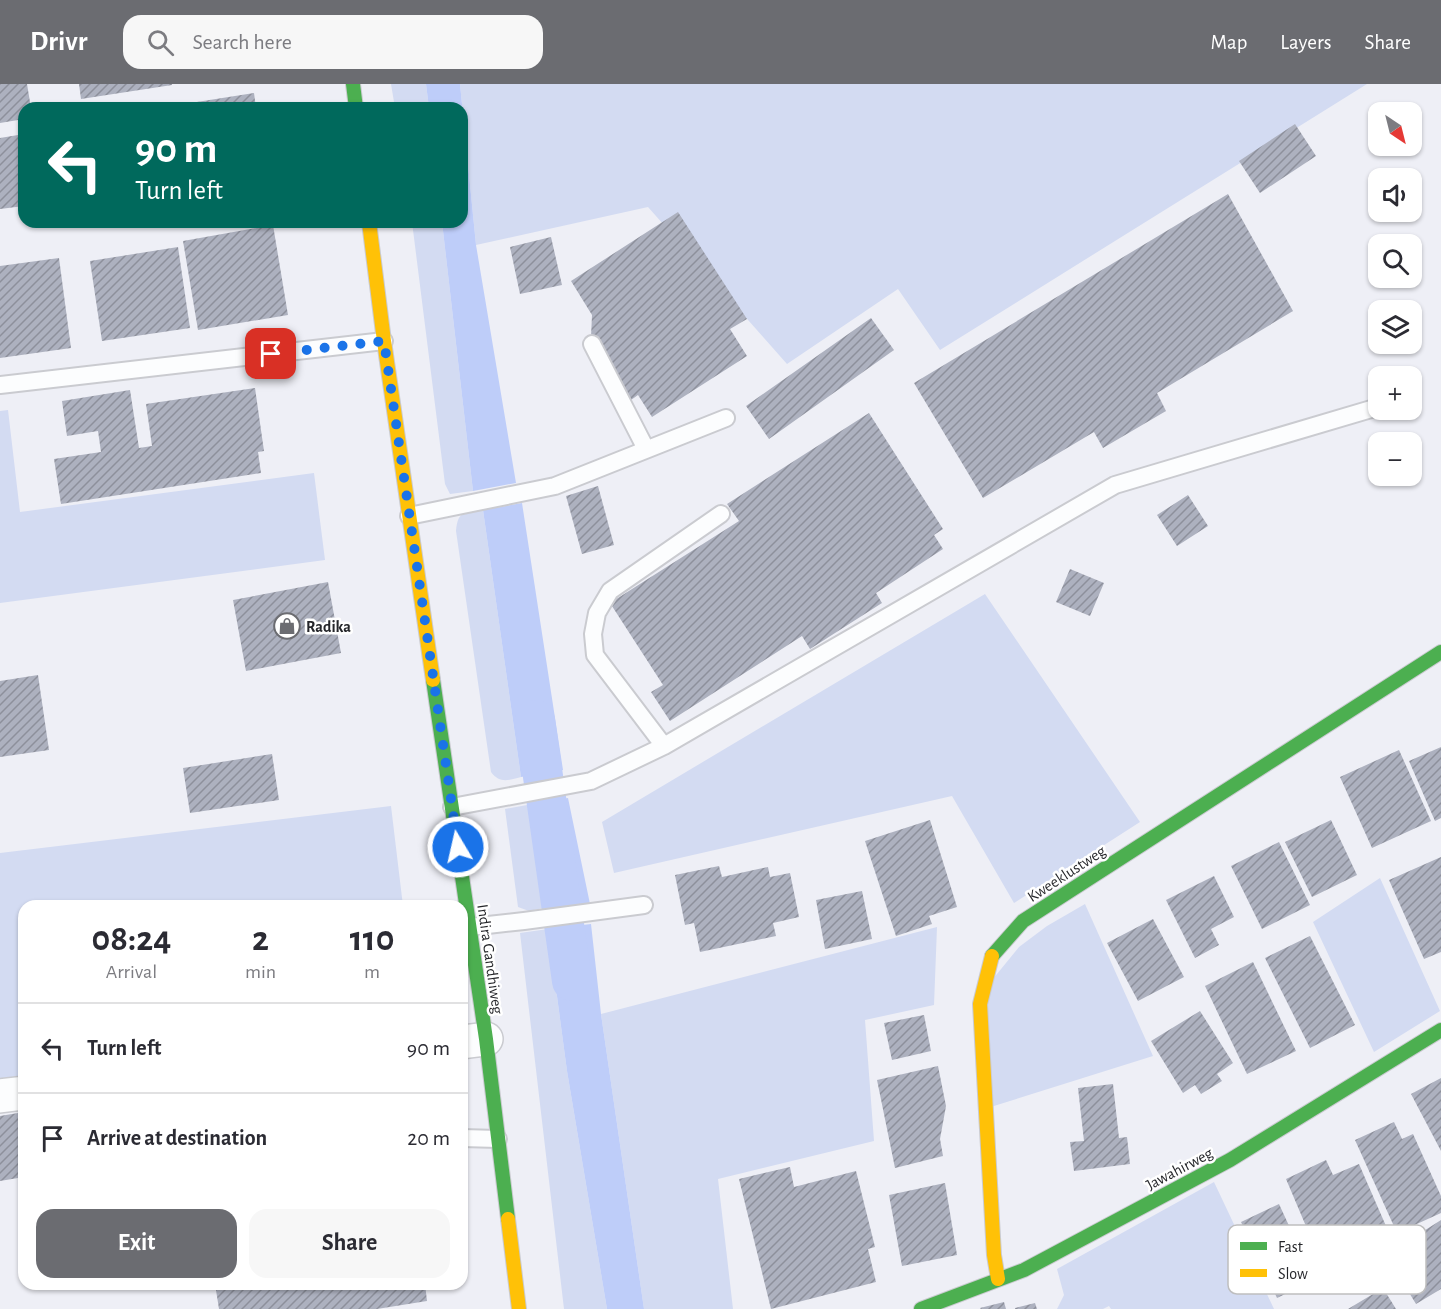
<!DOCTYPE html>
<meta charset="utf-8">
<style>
body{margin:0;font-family:"Alegreya Sans",sans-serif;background:#f7f7f7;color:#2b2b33;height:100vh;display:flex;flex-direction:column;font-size:22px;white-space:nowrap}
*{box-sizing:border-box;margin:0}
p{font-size:20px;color:#7c7c81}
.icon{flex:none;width:33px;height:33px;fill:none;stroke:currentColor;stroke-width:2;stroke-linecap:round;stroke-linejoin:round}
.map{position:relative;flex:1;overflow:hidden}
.sheet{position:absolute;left:18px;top:816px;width:450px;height:390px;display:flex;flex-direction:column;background:#fff;border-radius:18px;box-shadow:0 2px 4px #0004}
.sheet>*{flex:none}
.hud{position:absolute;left:18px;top:18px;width:450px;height:126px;border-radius:18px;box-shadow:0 2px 4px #0004;background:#00695c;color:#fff;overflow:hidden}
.needle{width:39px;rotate:145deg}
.buttons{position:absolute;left:1368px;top:18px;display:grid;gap:12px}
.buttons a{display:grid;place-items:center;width:54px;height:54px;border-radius:12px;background:#fff;box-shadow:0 2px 4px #0004;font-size:30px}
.pin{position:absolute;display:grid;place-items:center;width:51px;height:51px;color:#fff;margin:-26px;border-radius:12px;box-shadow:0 3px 9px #0006}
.me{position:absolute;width:66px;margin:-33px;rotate:351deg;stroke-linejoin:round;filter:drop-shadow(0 0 4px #0008)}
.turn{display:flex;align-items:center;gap:21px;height:126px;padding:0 18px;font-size:27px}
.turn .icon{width:78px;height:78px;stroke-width:2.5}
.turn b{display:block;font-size:42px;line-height:51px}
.eta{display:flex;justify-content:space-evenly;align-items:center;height:102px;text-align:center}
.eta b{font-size:36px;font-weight:700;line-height:42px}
.cta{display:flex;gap:12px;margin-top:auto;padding:12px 18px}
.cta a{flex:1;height:69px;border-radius:18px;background:#6b6c71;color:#fff;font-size:24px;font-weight:700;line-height:69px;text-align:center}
.cta a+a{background:#f7f7f7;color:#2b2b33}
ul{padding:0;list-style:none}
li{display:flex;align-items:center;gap:18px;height:90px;padding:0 18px;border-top:2px solid #e1e1e2}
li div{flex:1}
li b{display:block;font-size:22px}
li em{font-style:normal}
header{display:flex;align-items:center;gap:36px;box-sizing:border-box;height:84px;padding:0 30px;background:#6b6c71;color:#fff}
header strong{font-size:28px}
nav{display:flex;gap:33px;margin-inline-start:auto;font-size:21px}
.search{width:420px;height:54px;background:#f7f7f7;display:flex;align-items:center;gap:15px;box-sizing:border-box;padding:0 21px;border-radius:18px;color:#7c7c81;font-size:22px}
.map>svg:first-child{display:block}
</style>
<header>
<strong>Drivr</strong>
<div class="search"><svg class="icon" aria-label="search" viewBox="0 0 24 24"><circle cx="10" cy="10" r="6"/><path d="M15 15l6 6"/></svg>Search here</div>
<nav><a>Map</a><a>Layers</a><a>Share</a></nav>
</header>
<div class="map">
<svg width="1441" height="1225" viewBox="0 0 1441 1225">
<defs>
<pattern id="building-hatch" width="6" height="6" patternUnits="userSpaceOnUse" patternTransform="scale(1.5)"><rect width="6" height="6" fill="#adb1bf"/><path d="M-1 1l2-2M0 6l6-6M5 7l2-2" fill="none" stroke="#8d909b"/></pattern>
</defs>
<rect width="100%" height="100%" fill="#eeeff6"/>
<path fill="#d3dbf2" d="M 391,0 L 426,0 L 429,24 L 395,24 Z
M 460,0 L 1367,0 L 940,266 L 898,205 L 787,280 L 648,123 L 476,161 Z
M 412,138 L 442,138 L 473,407 L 450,410 L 445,400 Z
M 8,326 L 20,428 L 314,389 L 325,476 L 0,519 L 0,327 Z
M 483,426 L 521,693 C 509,696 500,700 491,688 L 456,447 C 458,426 464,429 483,426 Z
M 985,510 L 1140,738 L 1014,819 L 952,712 L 614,789 L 602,738 Z
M 527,721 L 548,823 L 529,827 L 518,823 L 505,725 Z
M 391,722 L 403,822 L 24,822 L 24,998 L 0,1000 L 0,769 Z
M 1380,794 L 1440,927 L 1374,968 L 1313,838 Z
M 1085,820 L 1153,972 L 981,1026 L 979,912 L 1019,863 L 1047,842 Z
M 937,843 L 934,921 L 865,936 L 874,1057 L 718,1095 L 733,1225 L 644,1225 L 601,930 Z
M 548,845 L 567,987 L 607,1225 L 564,1225 L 520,849 Z
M 1214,1098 L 1274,1225 L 1111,1225 L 1109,1222 L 1103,1225 L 1057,1225 L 1064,1211 L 1057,1185 Z"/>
<path fill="#becdf9" d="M 426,0 L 460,0 L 476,161 L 516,399 L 473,407 L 442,138 L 462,138 L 462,24 L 429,24 Z
M 522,419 L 563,686 L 521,693 L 483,426 Z
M 568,714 L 590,820 L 548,823 L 527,721 Z
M 591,840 L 601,930 L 644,1225 L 607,1225 L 567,987 L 548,845 Z"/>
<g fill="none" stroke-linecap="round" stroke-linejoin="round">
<path stroke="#becdf9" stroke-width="40" d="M 535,636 L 572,897"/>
</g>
<path fill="url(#building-hatch)" d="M 0,0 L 27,0 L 31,24 L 24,24 L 24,35 L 0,39 Z
M 79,0 L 172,0 L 172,1 L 81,15 Z
M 254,9 L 256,24 L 166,24 L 165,23 Z
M 1295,40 L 1316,72 L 1260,109 L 1239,77 Z
M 24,50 L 24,122 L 0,125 L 0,54 Z
M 1228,110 L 1293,227 L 1157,309 L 1166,327 L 1103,364 L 1094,348 L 983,414 L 914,299 Z
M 678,128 L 747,235 L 730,245 L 747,272 L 652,333 L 638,311 L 631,316 L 591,253 L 592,231 L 571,197 Z
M 273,141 L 288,231 L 198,246 L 183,157 Z
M 551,153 L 562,201 L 520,210 L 510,163 Z
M 178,163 L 190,244 L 102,257 L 90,177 Z
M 59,174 L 71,264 L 0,274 L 0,182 Z
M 871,234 L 894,266 L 769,355 L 746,322 Z
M 255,304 L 264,367 L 258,368 L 261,389 L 61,420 L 54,375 L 101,368 L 98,347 L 67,352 L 62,317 L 130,306 L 139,364 L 152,362 L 146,320 Z
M 869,329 L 943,445 L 934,451 L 943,465 L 876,509 L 882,519 L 810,565 L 802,552 L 670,637 L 651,608 L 663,601 L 610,519 L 739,437 L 727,420 Z
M 598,402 L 614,461 L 582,470 L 566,412 Z
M 1188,411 L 1208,442 L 1177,462 L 1157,431 Z
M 1070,485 L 1104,499 L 1090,532 L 1056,518 Z
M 328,498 L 341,569 L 246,587 L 233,516 Z
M 38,591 L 49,666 L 0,673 L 0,597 Z
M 1441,663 L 1441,734 L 1435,737 L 1409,677 Z
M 1399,666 L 1431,737 L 1372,764 L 1340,693 Z
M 272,670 L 279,716 L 190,729 L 183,684 Z
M 930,736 L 957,823 L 929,832 L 932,840 L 896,852 L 865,757 Z
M 1331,736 L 1357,791 L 1312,813 L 1285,758 Z
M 1279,758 L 1310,821 L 1262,845 L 1231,782 Z
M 1441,773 L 1441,868 L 1424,875 L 1389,796 Z
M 719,782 L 722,793 L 768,783 L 770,793 L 790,789 L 799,833 L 773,839 L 776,852 L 700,868 L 694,839 L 685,841 L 675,791 Z
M 1214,792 L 1234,833 L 1211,845 L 1219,861 L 1195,874 L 1166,816 Z
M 862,807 L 872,855 L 825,865 L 816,816 Z
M 1153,835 L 1184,893 L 1138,917 L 1107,859 Z
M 1310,852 L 1355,941 L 1310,964 L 1265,874 Z
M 1253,878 L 1296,967 L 1247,990 L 1205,902 Z
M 1200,927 L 1233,979 L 1217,990 L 1222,997 L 1201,1010 L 1195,1001 L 1183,1009 L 1151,957 Z
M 924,931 L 931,967 L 892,976 L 884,939 Z
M 938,982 L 946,1022 L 940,1055 L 943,1072 L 895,1084 L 877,996 Z
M 1441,994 L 1441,1067 L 1411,1010 Z
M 1113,1000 L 1119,1054 L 1127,1053 L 1130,1080 L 1074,1087 L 1070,1058 L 1084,1057 L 1078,1004 Z
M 24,1028 L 24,1062 L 19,1063 L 24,1093 L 0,1097 L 0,1032 Z
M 1394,1038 L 1402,1055 L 1413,1050 L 1441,1112 L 1441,1129 L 1397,1149 L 1355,1056 Z
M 1326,1076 L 1333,1091 L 1359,1080 L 1386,1142 L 1362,1152 L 1370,1170 L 1347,1179 L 1340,1164 L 1319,1173 L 1286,1095 Z
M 790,1083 L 794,1103 L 856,1087 L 875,1163 L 868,1165 L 876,1198 L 771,1225 L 739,1095 Z
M 945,1099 L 957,1171 L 902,1182 L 889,1111 Z
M 1279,1120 L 1314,1196 L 1277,1214 L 1241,1138 Z
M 1441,1136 L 1441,1205 L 1416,1220 L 1386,1171 Z
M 215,1200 L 425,1200 L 427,1217 L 377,1225 L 219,1225 Z
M 1383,1204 L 1396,1225 L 1348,1225 Z
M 1004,1218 L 1006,1225 L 981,1225 L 980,1224 Z
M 1035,1219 L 1037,1225 L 1015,1225 L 1015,1224 Z"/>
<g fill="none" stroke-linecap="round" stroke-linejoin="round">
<g stroke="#cacbd0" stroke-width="20">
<path id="lane" d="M 592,260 L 646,365
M 0,301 L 384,257
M 409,432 L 555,402 L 726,334
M 664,662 L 595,571 L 593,550 L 597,529 L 610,507 L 721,430
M 452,723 L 591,697 L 664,662 L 1115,401 L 1378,323
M 470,843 L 524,837 L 644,821
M 462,1054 L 498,1055"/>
</g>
<g stroke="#cacbd0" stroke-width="36">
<path id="street" d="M 462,958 L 486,955
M 0,1012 L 24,1009"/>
</g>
<g stroke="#cacbd0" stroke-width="16">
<path id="fast" d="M 353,0 L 356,24
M 433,596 L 486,955 L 508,1135
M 992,872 L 1023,837 L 1441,568
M 921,1225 L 1024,1186 L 1230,1076 L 1441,946"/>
</g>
<g stroke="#cacbd0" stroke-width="16">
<path id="slow" d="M 369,138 L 384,257 L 433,596
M 992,872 L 980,920 L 994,1171 L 998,1195
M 508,1135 L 519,1225"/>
</g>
<use href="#lane" stroke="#fcfdfe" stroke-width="16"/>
<use href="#street" stroke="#fcfdfe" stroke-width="33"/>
<use href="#fast" stroke="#4caf50" stroke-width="14"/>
<use href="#slow" stroke="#ffc107" stroke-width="14"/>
</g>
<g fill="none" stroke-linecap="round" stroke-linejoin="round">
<path stroke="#1a73e8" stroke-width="10" stroke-dasharray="0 18" d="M 271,270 L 384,257 L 458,763"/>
</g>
<defs>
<g id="shop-ring" transform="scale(1.35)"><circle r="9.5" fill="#fff" stroke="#6b6c71" stroke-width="1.5"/><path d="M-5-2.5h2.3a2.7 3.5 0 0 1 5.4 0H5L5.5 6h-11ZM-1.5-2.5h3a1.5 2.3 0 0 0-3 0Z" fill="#6b6c71"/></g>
</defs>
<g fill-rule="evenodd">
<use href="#shop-ring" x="287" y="542"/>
</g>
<g text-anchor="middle" stroke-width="5" stroke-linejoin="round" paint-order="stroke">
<g font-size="16" font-weight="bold" fill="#25262a" stroke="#fff" text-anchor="start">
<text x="306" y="548">Radika</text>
</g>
<g font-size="16" fill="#25262a" stroke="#fff">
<text transform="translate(1066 789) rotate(-33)" y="6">Kweeklustweg</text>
<text transform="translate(491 875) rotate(82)" y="6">Indira Gandhiweg</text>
<text transform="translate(1179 1084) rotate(-28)" y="6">Jawahirweg</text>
</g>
</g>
<rect x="1228" y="1141" width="198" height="69" rx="9" fill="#fff" stroke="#bebebf" stroke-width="1.5"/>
<rect x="1240" y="1158" width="27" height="8" fill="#4caf50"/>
<rect x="1240" y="1185" width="27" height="8" fill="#ffc107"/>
<g font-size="16" fill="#25262a">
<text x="1278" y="1168">Fast</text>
<text x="1278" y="1195">Slow</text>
</g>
</svg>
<div class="buttons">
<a><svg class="needle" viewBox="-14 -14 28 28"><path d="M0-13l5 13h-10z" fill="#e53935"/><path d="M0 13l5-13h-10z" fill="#7c7c81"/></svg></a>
<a><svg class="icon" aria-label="sound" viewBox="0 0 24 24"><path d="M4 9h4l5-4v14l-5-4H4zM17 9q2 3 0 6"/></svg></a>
<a><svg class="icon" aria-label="search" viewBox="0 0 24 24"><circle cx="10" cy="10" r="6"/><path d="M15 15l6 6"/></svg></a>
<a><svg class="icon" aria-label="layers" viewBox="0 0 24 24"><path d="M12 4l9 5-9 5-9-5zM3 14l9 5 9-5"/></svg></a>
<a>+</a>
<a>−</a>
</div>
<div class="pin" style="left:271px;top:270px;background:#d93025"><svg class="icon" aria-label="arrive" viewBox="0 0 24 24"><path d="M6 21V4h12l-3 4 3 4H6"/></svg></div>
<svg class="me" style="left:458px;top:763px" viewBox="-20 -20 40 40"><circle r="17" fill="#1a73e8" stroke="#fff" stroke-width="3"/><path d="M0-11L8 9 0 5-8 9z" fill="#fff"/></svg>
<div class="hud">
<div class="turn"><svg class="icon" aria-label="left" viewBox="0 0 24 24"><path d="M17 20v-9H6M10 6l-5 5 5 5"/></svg><div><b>90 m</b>Turn left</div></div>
</div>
<section class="sheet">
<div class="eta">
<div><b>08:24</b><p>Arrival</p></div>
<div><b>2</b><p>min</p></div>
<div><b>110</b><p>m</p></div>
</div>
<ul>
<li><svg class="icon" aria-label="left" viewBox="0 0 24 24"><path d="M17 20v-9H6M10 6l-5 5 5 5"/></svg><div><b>Turn left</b></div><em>90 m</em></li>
<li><svg class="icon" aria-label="arrive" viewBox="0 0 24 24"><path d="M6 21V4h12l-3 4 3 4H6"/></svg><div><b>Arrive at destination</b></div><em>20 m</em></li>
</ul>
<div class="cta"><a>Exit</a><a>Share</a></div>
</section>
</div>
